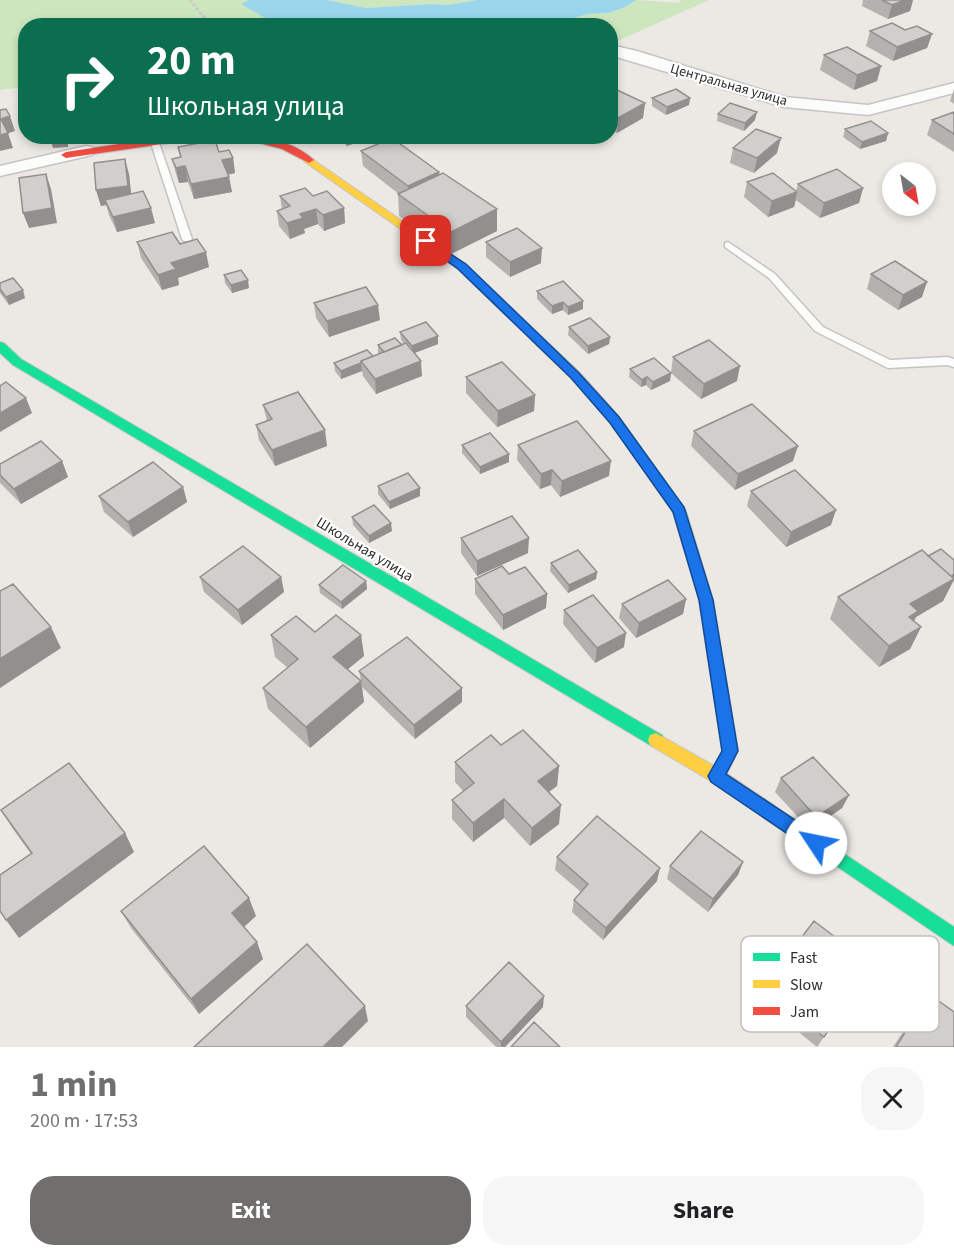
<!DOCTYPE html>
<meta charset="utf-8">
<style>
body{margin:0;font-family:"Source Sans 3",sans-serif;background:#f6f6f6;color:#202124;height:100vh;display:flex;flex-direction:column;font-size:22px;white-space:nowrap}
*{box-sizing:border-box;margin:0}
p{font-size:20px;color:#757577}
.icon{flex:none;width:33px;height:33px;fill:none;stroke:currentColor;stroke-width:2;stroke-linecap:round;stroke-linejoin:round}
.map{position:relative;height:1047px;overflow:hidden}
.details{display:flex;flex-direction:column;background:#fff;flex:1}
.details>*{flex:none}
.hud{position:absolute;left:18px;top:18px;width:600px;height:126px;border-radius:24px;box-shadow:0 3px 9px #0003;background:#0b6e4f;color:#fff;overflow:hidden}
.needle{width:39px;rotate:149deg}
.fabs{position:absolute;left:882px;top:162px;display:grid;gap:12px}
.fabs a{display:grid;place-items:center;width:54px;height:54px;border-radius:50%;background:#fff;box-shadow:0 3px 9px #0003;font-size:30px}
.pin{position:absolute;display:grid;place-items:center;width:51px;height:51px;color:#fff;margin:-26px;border-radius:12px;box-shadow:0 3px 9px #0006}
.me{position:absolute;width:66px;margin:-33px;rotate:304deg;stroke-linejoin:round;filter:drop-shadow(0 0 4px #0008)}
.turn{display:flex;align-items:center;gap:21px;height:126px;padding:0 30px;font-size:27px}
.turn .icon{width:78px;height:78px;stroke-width:2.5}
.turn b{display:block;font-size:42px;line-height:51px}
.round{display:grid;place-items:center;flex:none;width:63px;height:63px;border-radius:24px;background:#f6f6f6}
.head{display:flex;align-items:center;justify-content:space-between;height:102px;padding:0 30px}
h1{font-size:36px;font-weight:700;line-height:45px;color:#706f6e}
.button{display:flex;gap:12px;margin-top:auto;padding:12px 30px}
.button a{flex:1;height:69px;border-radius:24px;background:#706f6e;color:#fff;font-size:24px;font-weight:700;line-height:69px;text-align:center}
.button a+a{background:#f6f6f6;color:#202124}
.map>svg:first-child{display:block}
</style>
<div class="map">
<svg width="954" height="1047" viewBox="0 0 954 1047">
<rect width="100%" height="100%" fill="#ece8e4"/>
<path fill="#cee6be" d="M 0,0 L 249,0 L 242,4 L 267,19 L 274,25 L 26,26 L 25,87 L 0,90 Z
M 327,0 L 478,0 L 448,5 L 430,4 L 366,8 Z
M 637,0 L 679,3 L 681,0 L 709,0 L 611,44 L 610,26 L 549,26 L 588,14 L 608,13 L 623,8 Z"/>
<path fill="#99d6ec" d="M 249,0 L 327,0 L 366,8 L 430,4 L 448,5 L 478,0 L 637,0 L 623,8 L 608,13 L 588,14 L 549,25 L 455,26 L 443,23 L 433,26 L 274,26 L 267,19 L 241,4 Z"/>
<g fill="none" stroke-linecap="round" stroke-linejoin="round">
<g stroke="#c5c4c5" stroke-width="3">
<path id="lane" d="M 155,140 L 159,143 L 192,239 L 190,241 L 184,241 L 182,239 L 151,143 Z
M 728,242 L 775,274 L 823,327 L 890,360 L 948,357 L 954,359 L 954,367 L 947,365 L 888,368 L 815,331 L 769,278 L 725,247 L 725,243 Z"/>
</g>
<g stroke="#c5c4c5" stroke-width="3">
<path id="street" d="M 610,45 L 637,51 L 785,97 L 868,105 L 954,83 L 954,93 L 868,115 L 784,107 L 610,55 Z
M 86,146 L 92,147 L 95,151 L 92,155 L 0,176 L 0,166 Z"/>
</g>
<g stroke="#c5c4c5" stroke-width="2">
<path id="fast" d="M 0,342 L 4,343 L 21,359 L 662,735 L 664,740 L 662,745 L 656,747 L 650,745 L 13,365 L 0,353 Z
M 593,391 L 597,392 L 619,417 L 686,511 L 713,600 L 738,751 L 723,781 L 717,783 L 711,781 L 709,776 L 722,751 L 699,600 L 673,512 L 611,423 L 589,398 L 587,395 L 589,392 Z
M 807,829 L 954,927 L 954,946 L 801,842 L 799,837 L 801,832 Z"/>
</g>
<g stroke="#c5c4c5" stroke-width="2">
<path id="slow" d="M 309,157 L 466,265 L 579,372 L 597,392 L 599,395 L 597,398 L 589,398 L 571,378 L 458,269 L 305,162 L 304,160 Z
M 656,733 L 723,771 L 813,832 L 815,837 L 813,842 L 807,845 L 801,842 L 711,781 L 650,745 L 648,740 L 650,735 Z"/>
</g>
<g stroke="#c5c4c5" stroke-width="2">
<path id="jam" d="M 173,136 C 217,136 278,127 314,160 L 309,163 L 282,149 L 259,143 L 232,140 L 176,142 L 66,158 L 61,155 L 66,152 Z"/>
</g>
<path stroke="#c9c9c8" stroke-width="3" stroke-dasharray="3 2" stroke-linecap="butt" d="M 190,0 L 211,26"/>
<use href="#lane" fill="#fcfcfb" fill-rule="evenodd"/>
<use href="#street" fill="#fcfcfb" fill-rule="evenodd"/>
<use href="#fast" fill="#16e098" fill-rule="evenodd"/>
<use href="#slow" fill="#ffcf43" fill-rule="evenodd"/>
<use href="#jam" fill="#f24e42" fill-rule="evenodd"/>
</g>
<path fill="#b4b1af" d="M 863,0 L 913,0 L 910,11 L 888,19 L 862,6 Z
M 905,30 L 932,34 L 927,48 L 893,61 L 866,46 L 870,31 Z
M 824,55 L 881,66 L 877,81 L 854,90 L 820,70 Z
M 954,89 L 954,104 L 950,101 Z
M 610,93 L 645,103 L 643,118 L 617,133 L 610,130 Z
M 652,98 L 690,98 L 689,105 L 666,115 L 652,106 Z
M 954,112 L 954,152 L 927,135 L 932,120 Z
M 718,114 L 755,120 L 744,131 L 717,121 Z
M 845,129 L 888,133 L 886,141 L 860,149 L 843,137 Z
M 94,136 L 117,136 L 94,139 Z
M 336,136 L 373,136 L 347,146 Z
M 388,136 L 406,136 L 395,140 L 439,174 L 497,231 L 451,254 L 399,216 L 398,194 L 399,194 L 363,166 L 361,151 L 391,139 Z
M 178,147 L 219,152 L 233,158 L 235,173 L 228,175 L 232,192 L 194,199 L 188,182 L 179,183 L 176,174 L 172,159 L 180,157 Z
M 733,148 L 777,153 L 754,173 L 730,163 Z
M 129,174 L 131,194 L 155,223 L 117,232 L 109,215 L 106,205 L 101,206 L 96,190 Z
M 747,182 L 796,191 L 798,184 L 863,188 L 859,203 L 820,218 L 796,200 L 794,207 L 768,217 L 744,197 Z
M 280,196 L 313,196 L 344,208 L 345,223 L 324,231 L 318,224 L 304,229 L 305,233 L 290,239 L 279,226 L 277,211 L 282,209 Z
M 137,242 L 180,244 L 209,267 L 178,278 L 179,285 L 162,290 L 141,258 Z
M 486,242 L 541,263 L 510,277 L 486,257 Z
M 871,274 L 922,297 L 898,310 L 867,289 Z
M 224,275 L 249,288 L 232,293 L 225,283 Z
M 0,283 L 25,298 L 9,305 L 0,293 Z
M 537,291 L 583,301 L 583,309 L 568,315 L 563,310 L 552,314 L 537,299 Z
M 314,303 L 380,320 L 329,337 L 316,318 Z
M 569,327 L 610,337 L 609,344 L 588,354 L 568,335 Z
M 400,332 L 438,336 L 438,344 L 414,353 L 422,376 L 376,394 L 363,376 L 362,371 L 341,379 L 335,371 L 334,363 L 373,356 L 379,354 L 378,353 L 378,345 L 402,345 L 404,344 L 401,340 Z
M 673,357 L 737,381 L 701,399 L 671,373 Z
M 630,369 L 671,373 L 670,381 L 651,390 L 646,385 L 641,387 L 629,377 Z
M 466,377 L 535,395 L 534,411 L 497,427 L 466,393 Z
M 263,405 L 327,446 L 275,466 L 259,440 L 256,425 L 267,421 Z
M 694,431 L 793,461 L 735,490 L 691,446 Z
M 462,445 L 509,454 L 509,462 L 480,474 L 462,453 Z
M 518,445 L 609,476 L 560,497 L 551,485 L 540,489 L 517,460 Z
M 62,461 L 68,477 L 21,504 L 0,483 L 0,464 Z
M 378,486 L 420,496 L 390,509 L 378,494 Z
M 183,487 L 187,502 L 133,537 L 104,512 L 99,496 Z
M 751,491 L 831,525 L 786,547 L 747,506 Z
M 352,517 L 392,531 L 369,543 L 353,525 Z
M 461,538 L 528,553 L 477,576 L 461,553 Z
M 551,563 L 597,572 L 596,579 L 568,593 L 550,571 Z
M 509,574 L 547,594 L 546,608 L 503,630 L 475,594 L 475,579 Z
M 200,577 L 281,577 L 284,592 L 242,625 L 204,592 Z
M 953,580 L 943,601 L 916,617 L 914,621 L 921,627 L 910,649 L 879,667 L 830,619 L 838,597 Z
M 366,581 L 367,589 L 342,609 L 320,593 L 319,585 Z
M 686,599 L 683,614 L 636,638 L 619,618 L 622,604 Z
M 564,610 L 624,647 L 595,663 L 563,624 Z
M 315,632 L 361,635 L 364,656 L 348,669 L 361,680 L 359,671 L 462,688 L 462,702 L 415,739 L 362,687 L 364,702 L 310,748 L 268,709 L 263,688 L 288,668 L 275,657 L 271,635 Z
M 501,745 L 559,766 L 557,786 L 548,792 L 559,824 L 530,846 L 504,818 L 473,842 L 452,819 L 452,800 L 463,791 L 455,782 L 455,762 Z
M 781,778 L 849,795 L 842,808 L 810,830 L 775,792 Z
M 1,810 L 125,833 L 134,852 L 19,938 L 31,854 L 13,829 Z
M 557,857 L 657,881 L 603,940 L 572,912 L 574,900 L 581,892 L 555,870 Z
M 743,862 L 738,875 L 708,912 L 667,879 L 670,866 Z
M 121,911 L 256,916 L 244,927 L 263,959 L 199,1014 L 131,928 Z
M 873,966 L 817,1047 L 758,999 L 763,988 Z
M 929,994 L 954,1047 L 893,1047 L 917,1010 Z
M 466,1006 L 543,1007 L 505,1047 L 496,1047 L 466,1017 Z"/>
<path fill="#92908e" d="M 905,0 L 913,0 L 910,11 L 888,19 L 892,5 Z
M 932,34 L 927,48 L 893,61 L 897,47 Z
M 881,66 L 877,81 L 854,90 L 857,75 Z
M 690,98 L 689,105 L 666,115 L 667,107 Z
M 645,103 L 643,118 L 617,133 L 618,118 Z
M 757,112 L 755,120 L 744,131 L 745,123 Z
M 10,116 L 15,131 L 6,134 L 1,119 Z
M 8,133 L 13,148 L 0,151 L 0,135 Z
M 888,133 L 886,141 L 860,149 L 862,142 Z
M 66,136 L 68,136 L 68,147 L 53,148 L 51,141 Z
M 352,136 L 373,136 L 347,146 L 346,138 Z
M 393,136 L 406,136 L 394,141 Z
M 781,138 L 777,153 L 754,173 L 757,158 Z
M 233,158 L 235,173 L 225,175 L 222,160 Z
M 125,159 L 129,174 L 132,201 L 105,200 L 106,205 L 101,206 L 96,190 Z
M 185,166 L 188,182 L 179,183 L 176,168 Z
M 439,172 L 440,187 L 409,201 L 408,186 Z
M 46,174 L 51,189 L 57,223 L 29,228 L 23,213 Z
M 229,177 L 232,192 L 194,199 L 191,184 Z
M 863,188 L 859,203 L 820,218 L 824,203 Z
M 797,192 L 794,207 L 768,217 L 772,201 Z
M 151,208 L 155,223 L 117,232 L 113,217 Z
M 344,208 L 345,223 L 324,231 L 323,215 Z
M 316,209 L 318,224 L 304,229 L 305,233 L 290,239 L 287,223 L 300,214 Z
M 497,209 L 497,231 L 451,254 L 451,232 Z
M 542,248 L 541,263 L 510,277 L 510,262 Z
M 206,252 L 209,267 L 178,278 L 179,285 L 162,290 L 158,275 L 171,263 Z
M 248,280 L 249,288 L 232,293 L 231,285 Z
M 927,282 L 922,297 L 898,310 L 903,295 Z
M 23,290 L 25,298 L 9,305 L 6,297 Z
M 583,301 L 583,309 L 568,315 L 568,307 Z
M 563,302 L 563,310 L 552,314 L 552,306 Z
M 378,305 L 380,320 L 329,337 L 327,321 Z
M 438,336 L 438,344 L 412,354 L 412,346 Z
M 610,337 L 609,344 L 588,354 L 588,346 Z
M 421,361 L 422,376 L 376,394 L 375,379 Z
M 361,363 L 362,371 L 341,379 L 341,371 Z
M 740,366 L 737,381 L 701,399 L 704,384 Z
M 671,373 L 670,381 L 651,390 L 653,382 Z
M 647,377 L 646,385 L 641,387 L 642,380 Z
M 535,395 L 534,411 L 497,427 L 498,411 Z
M 26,398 L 32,413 L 0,432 L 0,413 Z
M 325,430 L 327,446 L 275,466 L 272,450 Z
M 798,446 L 793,461 L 735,490 L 738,474 Z
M 509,454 L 509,462 L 480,474 L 480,467 Z
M 62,461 L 68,477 L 21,504 L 14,489 Z
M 611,461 L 609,476 L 560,497 L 562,481 Z
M 552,470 L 551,485 L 540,489 L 541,474 Z
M 183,487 L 187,502 L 133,537 L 128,522 Z
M 420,488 L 420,496 L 390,509 L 389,502 Z
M 836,510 L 831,525 L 786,547 L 791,532 Z
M 391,523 L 392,531 L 369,543 L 369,536 Z
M 529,538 L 528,553 L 477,576 L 477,561 Z
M 597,572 L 596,579 L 568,593 L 569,585 Z
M 954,574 L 954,580 L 943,601 L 916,617 L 908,633 L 910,604 Z
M 281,577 L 284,592 L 242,625 L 238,610 Z
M 366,581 L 367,589 L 342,609 L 341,602 Z
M 547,594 L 546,608 L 503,630 L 503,615 Z
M 686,599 L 683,614 L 636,638 L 639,623 Z
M 51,627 L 61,648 L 0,688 L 0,659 Z
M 921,627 L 910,649 L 879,667 L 889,646 Z
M 626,633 L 624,647 L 595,663 L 597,648 Z
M 361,635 L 364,656 L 337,678 L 333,657 Z
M 361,681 L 364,702 L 310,748 L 306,727 Z
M 462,688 L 462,702 L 415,739 L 414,725 Z
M 559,766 L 557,786 L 537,801 L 538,781 Z
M 849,795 L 842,808 L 810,830 L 816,817 Z
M 504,799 L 504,818 L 473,842 L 473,823 Z
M 561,805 L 559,824 L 530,846 L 532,828 Z
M 125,833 L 134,852 L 19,938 L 6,920 Z
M 743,862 L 738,875 L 708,912 L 713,899 Z
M 660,868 L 657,881 L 603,940 L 606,928 Z
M 249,898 L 256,916 L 239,931 L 232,913 Z
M 257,942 L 263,959 L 199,1014 L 191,999 Z
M 544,996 L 543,1007 L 505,1047 L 501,1047 L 501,1042 Z
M 365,1006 L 368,1021 L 342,1047 L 323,1047 Z"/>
<path fill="#d1cecb" stroke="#92908e" stroke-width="1.5" d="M 882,0 L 905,0 L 892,5 Z
M 892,23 L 905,30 L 917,26 L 932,34 L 897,47 L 870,31 Z
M 847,47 L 881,66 L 857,75 L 824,55 Z
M 676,89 L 690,98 L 667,107 L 652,98 Z
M 617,90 L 645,103 L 618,118 L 610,114 L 610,93 Z
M 730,103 L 757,112 L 745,123 L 718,114 Z
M 6,109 L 10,116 L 1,119 L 8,133 L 0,135 L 0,110 Z
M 954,112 L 954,134 L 932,120 Z
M 871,121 L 888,133 L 862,142 L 845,129 Z
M 756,129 L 781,138 L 757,158 L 733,148 Z
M 51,136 L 66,136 L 66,139 L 51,141 Z
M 392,138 L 439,172 L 408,186 L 361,151 Z
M 215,140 L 219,152 L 229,150 L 233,158 L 222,160 L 229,177 L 191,184 L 185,166 L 176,168 L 172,159 L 181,157 L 178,147 Z
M 125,159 L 128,186 L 96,190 L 94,163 Z
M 837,169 L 863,188 L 824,203 L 798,184 Z
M 443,173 L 497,209 L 451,232 L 398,194 Z
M 773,173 L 797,192 L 772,201 L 747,182 Z
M 46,174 L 52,208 L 23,213 L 19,178 Z
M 305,188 L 313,196 L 327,191 L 344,208 L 323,215 L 316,209 L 300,214 L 303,218 L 287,223 L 277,211 L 290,206 L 280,196 Z
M 143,191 L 151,208 L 113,217 L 105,200 Z
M 517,228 L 542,248 L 510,262 L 486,242 Z
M 172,232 L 180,244 L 197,239 L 206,252 L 171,263 L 176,269 L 158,275 L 137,242 Z
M 895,261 L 927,282 L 903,295 L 871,274 Z
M 241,270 L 248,280 L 231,285 L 224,275 Z
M 13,278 L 23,290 L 6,297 L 0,289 L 0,283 Z
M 563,281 L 583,301 L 568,307 L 563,302 L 552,306 L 537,291 Z
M 366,287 L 378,305 L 327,321 L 314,303 Z
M 590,318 L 610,337 L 588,346 L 569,327 Z
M 426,322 L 438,336 L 412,346 L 400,332 Z
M 395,338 L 402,345 L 384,352 L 378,345 Z
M 709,340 L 740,366 L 704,384 L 673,357 Z
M 406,343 L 421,361 L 375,379 L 361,361 Z
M 367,350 L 373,356 L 361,361 L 361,363 L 341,371 L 334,363 Z
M 654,358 L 671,373 L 653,382 L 647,377 L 642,380 L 630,369 Z
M 502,362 L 535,395 L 498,411 L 466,377 Z
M 6,382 L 26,398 L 0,413 L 0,386 Z
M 298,392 L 325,430 L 272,450 L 256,425 L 272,419 L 263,405 Z
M 752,404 L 798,446 L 738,474 L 694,431 Z
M 577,421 L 611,461 L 562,481 L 552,470 L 541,474 L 518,445 Z
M 490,433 L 509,454 L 480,467 L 462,445 Z
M 41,441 L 62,461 L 14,489 L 0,475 L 0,464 Z
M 153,462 L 183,487 L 128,522 L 99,496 Z
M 795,470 L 836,510 L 791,532 L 751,491 Z
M 408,473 L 420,488 L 389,502 L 378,486 Z
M 374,505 L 391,523 L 369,536 L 352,517 Z
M 512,516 L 529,538 L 477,561 L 461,538 Z
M 243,546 L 281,577 L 238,610 L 200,577 Z
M 941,549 L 954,560 L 954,574 L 951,576 L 928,556 Z
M 578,550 L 597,572 L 569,585 L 551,563 Z
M 922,550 L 954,579 L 910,604 L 918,611 L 909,617 L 921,627 L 889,646 L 838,597 Z
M 343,565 L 366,581 L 341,602 L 319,585 Z
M 502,566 L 509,574 L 525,567 L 547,594 L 503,615 L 475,579 Z
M 668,580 L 686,599 L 639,623 L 622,604 Z
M 13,584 L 51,627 L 0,659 L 0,591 Z
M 593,595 L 626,633 L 597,648 L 564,610 Z
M 336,615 L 361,635 L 333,657 L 361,681 L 306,727 L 263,688 L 298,659 L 271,635 L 296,616 L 315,632 Z
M 407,637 L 462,688 L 414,725 L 359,671 Z
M 523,730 L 559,766 L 538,781 L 561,805 L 532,828 L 504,799 L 473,823 L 452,800 L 474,783 L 455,762 L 491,735 L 501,745 Z
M 813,757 L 849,795 L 816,817 L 781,778 Z
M 69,763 L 125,833 L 6,920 L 0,911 L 0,875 L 32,853 L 1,810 Z
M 597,816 L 660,868 L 606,928 L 574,900 L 588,884 L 557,857 Z
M 701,831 L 743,862 L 713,899 L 670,866 Z
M 204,846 L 249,898 L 232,913 L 257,942 L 191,999 L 121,911 Z
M 814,921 L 873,966 L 824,1037 L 763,988 Z
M 307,944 L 365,1006 L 323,1047 L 194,1047 Z
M 509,962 L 544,996 L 501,1042 L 466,1006 Z
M 929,994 L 954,1012 L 954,1047 L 896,1047 Z
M 534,1022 L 560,1047 L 511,1047 Z"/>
<path fill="#1a73e8" stroke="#114b97" stroke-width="1.5" d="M 426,238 L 466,264 L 579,373 L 619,417 L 684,507 L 713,600 L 738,751 L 726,774 L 822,838 L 824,843 L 822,849 L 816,851 L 810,849 L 711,782 L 708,776 L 722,751 L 699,600 L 673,512 L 610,423 L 571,378 L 458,269 L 422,243 L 422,239 Z"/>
<g text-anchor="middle" stroke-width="4.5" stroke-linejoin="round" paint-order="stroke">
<g font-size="14" fill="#2e2e2e" stroke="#fff">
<text transform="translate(729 84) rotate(16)" y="5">Центральная улица</text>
</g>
<g font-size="15" fill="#2e2e2e" stroke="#fff">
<text transform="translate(365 549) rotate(31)" y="5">Школьная улица</text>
</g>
</g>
<rect x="741" y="936" width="198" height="96" rx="9" fill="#fff" stroke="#c0c0c0" stroke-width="1.5"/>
<rect x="753" y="953" width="27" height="8" fill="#16e098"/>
<rect x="753" y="980" width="27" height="8" fill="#ffcf43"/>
<rect x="753" y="1007" width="27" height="8" fill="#f24e42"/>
<g font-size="16" fill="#2e2e2e">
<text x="790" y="963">Fast</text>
<text x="790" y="990">Slow</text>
<text x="790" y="1017">Jam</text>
</g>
</svg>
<div class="fabs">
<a><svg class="needle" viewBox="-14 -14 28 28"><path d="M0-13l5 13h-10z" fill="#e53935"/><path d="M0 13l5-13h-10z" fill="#757577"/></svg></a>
</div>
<div class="pin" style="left:426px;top:241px;background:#d93025"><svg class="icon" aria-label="arrive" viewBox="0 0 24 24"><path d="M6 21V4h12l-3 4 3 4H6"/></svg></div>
<svg class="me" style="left:816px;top:843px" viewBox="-20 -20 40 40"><circle r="19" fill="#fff"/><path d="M0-13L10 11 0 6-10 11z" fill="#1a73e8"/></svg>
<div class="hud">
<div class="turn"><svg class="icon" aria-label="right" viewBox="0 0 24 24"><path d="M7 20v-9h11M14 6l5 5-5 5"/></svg><div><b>20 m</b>Школьная улица</div></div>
</div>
</div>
<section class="details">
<div class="head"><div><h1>1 min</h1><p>200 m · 17:53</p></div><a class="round"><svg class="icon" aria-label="close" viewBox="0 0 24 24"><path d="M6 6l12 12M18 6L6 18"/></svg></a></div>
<div class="button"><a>Exit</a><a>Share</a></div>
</section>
